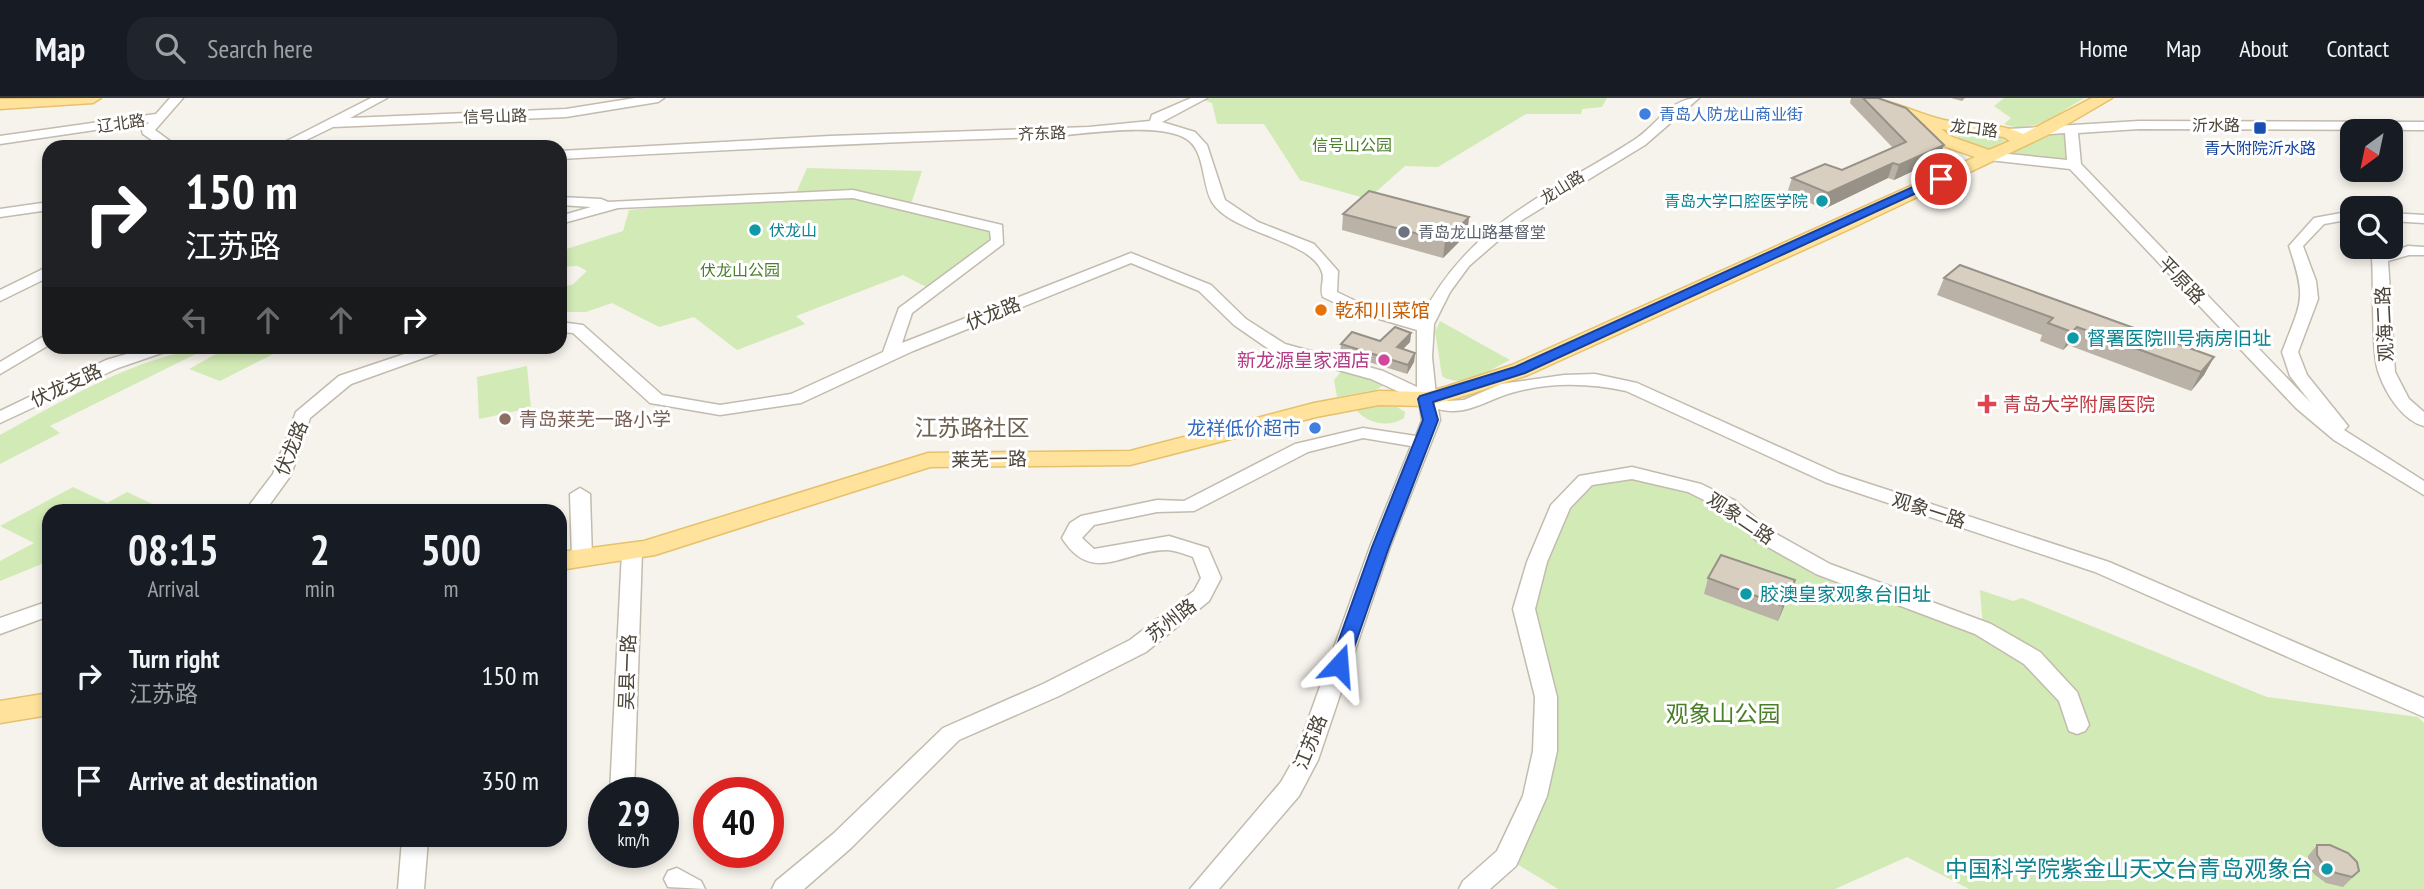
<!DOCTYPE html>
<meta charset="utf-8">
<style>
body{margin:0;font-family:"PT Sans Narrow","Noto Sans SC",sans-serif;background:#20242c;color:#f1f3f6;height:100vh;display:flex;flex-direction:column;font-size:26px;white-space:nowrap}
*{box-sizing:border-box;margin:0}
p{font-size:23px;color:#9ea1a6}
.icon{flex:none;width:38px;height:38px;fill:none;stroke:currentColor;stroke-width:2;stroke-linecap:round;stroke-linejoin:round}
.map{position:relative;flex:1;overflow:hidden}
.details{position:absolute;left:42px;top:406px;width:525px;height:343px;display:flex;flex-direction:column;background:#171b24;border-radius:21px;box-shadow:0 4px 10px #0003}
.details>*{flex:none}
.guide{position:absolute;left:42px;top:42px;width:525px;height:214px;border-radius:21px;box-shadow:0 4px 10px #0003;background:#202124;color:#fff;overflow:hidden}
.needle{width:46px;rotate:213deg}
.tools{position:absolute;left:2340px;top:21px;display:grid;gap:14px}
.tools a{display:grid;place-items:center;width:63px;height:63px;border-radius:14px;background:#171b24;box-shadow:0 4px 10px #0003;font-size:35px}
.speed{position:absolute;left:588px;top:679px;display:flex;gap:14px;font-size:35px;font-weight:700;text-align:center}
.speed>*{display:grid;place-content:center;width:91px;height:91px;border-radius:50%;background:#171b24;box-shadow:0 4px 10px #0003;line-height:1}
.speed small{font-size:18px;font-weight:400}
.speed .limit{border:10px solid #d22;background:#fff;color:#111}
.pin{position:absolute;display:grid;place-items:center;width:60px;height:60px;color:#fff;margin:-30px;border:4px solid #fff;border-radius:50%;box-shadow:0 2px 7px #0007}
.me{position:absolute;width:77px;margin:-38px;rotate:19deg;stroke-linejoin:round;filter:drop-shadow(0 0 5px #0008)}
.turn{display:flex;align-items:center;gap:24px;height:147px;padding:0 28px;font-size:32px}
.turn .icon{width:91px;height:91px;stroke-width:2.5}
.turn b{display:block;font-size:49px;line-height:60px}
.lanes{display:flex;align-items:center;height:66px;padding:0 28px;background:#0003;justify-content:center;gap:35px;direction:ltr}
.lanes .off{opacity:.35}
.eta{display:flex;justify-content:space-evenly;align-items:center;height:119px;text-align:center}
.eta b{font-size:42px;font-weight:600;line-height:49px}
ul{padding:0;list-style:none}
li{display:flex;align-items:center;gap:21px;height:105px;padding:0 28px}
li div{flex:1}
li b{display:block;font-size:26px}
li em{font-style:normal}
header{display:flex;align-items:center;gap:42px;box-sizing:border-box;height:98px;padding:0 35px;background:#171b24;border-bottom:2px solid #363941}
header strong{font-size:33px}
nav{display:flex;gap:38px;margin-inline-start:auto;font-size:24px}
.search{width:490px;height:63px;background:#20242c;display:flex;align-items:center;gap:18px;box-sizing:border-box;padding:0 24px;border-radius:21px;color:#9ea1a6;font-size:26px}
.map>svg:first-child{display:block}
</style>
<header>
<strong>Map</strong>
<div class="search"><svg class="icon" aria-label="search" viewBox="0 0 24 24"><circle cx="10" cy="10" r="6"/><path d="M15 15l6 6"/></svg>Search here</div>
<nav><a>Home</a><a>Map</a><a>About</a><a>Contact</a></nav>
</header>
<div class="map">
<svg width="2424" height="791" viewBox="0 0 2424 791">
<rect width="100%" height="100%" fill="#f6f3ec"/>
<path fill="#d2eab5" d="M 1199,0 L 1607,0 L 1602,9 L 1582,11 L 1581,16 L 1526,16 L 1438,69 L 1405,68 L 1368,101 L 1300,82 L 1264,26 L 1217,26 L 1212,5 Z
M 2004,0 L 2084,0 C 2060,14 2032,38 2004,26 L 2011,20 L 1994,8 Z
M 2048,33 L 2066,35 L 2069,64 L 1998,58 Z
M 1950,34 L 2011,40 L 1982,54 Z
M 807,70 L 922,73 L 911,106 L 1002,135 L 932,192 L 903,177 L 796,218 L 805,226 L 737,252 L 694,219 L 659,229 L 612,205 L 586,214 L 560,214 L 560,188 L 572,187 L 587,173 L 578,168 L 560,169 L 560,153 L 623,133 L 629,112 L 789,99 L 797,93 Z
M 1440,223 L 1510,262 C 1491,271 1462,292 1442,278 L 1435,233 Z
M 263,248 L 287,249 L 220,283 L 189,271 L 223,252 Z
M 210,249 L 50,328 L 60,335 L 0,366 L 0,337 C 66,301 135,259 210,249 Z
M 527,268 L 531,310 L 479,321 L 477,279 Z
M 1343,271 L 1383,283 L 1384,287 L 1376,292 L 1337,299 L 1334,282 Z
M 1382,308 L 1397,309 L 1405,314 L 1404,320 C 1389,330 1368,326 1356,312 Z
M 1632,375 L 1694,390 L 1823,471 L 1983,530 L 1980,492 L 2013,503 L 2022,500 L 2267,599 L 2418,619 L 2424,625 L 2424,791 L 1969,791 L 1907,759 L 1835,791 L 1558,791 L 1507,760 L 1545,653 L 1524,511 L 1537,464 L 1586,382 Z
M 73,389 L 107,405 L 127,394 L 163,411 L 49,413 L 49,463 L 0,483 L 0,463 L 34,445 L 0,428 Z"/>
<g fill="none" stroke-linecap="round" stroke-linejoin="round">
<g stroke="#c2bbae" stroke-width="3">
<path id="minor" d="M 170,0 L 183,0 L 155,32 L 178,49 L 162,49 L 143,36 L 142,33 L 149,24 L 0,46 L 0,38 L 156,16 Z
M 371,0 L 387,0 L 350,20 L 566,11 L 635,0 L 664,0 L 658,4 L 566,19 L 333,29 L 292,49 L 275,49 Z
M 1191,0 L 1207,0 L 1162,24 L 1195,34 L 1207,47 L 1225,102 L 1258,124 L 1314,146 L 1338,173 L 1337,194 L 1364,207 L 1420,222 C 1469,124 1547,98 1634,42 C 1658,27 1669,0 1699,0 L 1645,47 L 1522,122 L 1469,168 L 1450,194 L 1434,226 L 1432,259 L 1436,297 L 1448,303 L 1464,302 L 1501,286 L 1564,277 L 1595,276 L 1637,285 L 1839,376 L 2109,464 L 2424,600 L 2424,619 L 2095,474 L 1825,384 L 1626,293 C 1589,285 1548,284 1511,295 C 1486,302 1466,319 1438,311 L 1440,322 L 1390,449 L 1318,662 L 1299,698 L 1219,791 L 1190,791 L 1281,684 L 1294,661 L 1370,449 L 1411,348 L 1363,340 L 1308,354 L 1194,413 L 1157,414 L 1094,427 L 1082,440 L 1094,451 L 1169,438 L 1208,450 L 1221,480 L 1209,503 L 1146,554 L 1059,598 L 959,642 L 851,750 L 804,791 L 772,791 L 776,783 L 833,736 L 943,630 L 1043,586 L 1130,542 L 1194,493 L 1201,480 L 1193,459 C 1184,456 1175,452 1166,452 C 1125,452 1092,488 1062,440 L 1070,425 L 1081,418 L 1157,402 L 1184,403 L 1295,346 L 1363,330 L 1416,338 L 1422,322 L 1419,303 L 1371,281 L 1273,254 L 1234,227 L 1199,193 L 1131,165 L 913,253 L 801,305 L 720,317 L 656,306 L 650,305 L 573,235 L 560,234 L 560,224 L 583,227 L 662,297 L 720,307 L 791,296 L 883,254 L 899,210 L 991,142 L 990,133 L 853,100 L 618,110 L 560,126 L 560,118 L 591,109 L 560,107 L 560,99 L 601,101 L 608,104 L 853,92 L 1002,127 L 1003,146 L 912,215 L 902,245 L 1131,155 L 1211,187 L 1246,221 L 1285,246 L 1383,273 L 1417,289 L 1417,232 L 1352,213 L 1323,199 C 1319,191 1325,182 1322,174 C 1311,141 1231,136 1212,104 C 1201,85 1206,49 1183,39 C 1150,24 1080,37 1042,39 C 881,44 720,52 560,61 L 560,53 L 830,38 L 1089,29 L 1150,23 L 1152,17 Z
M 2139,23 L 2424,24 L 2424,32 L 2139,31 L 2078,35 L 2081,66 L 2311,305 L 2290,278 L 2282,254 C 2302,202 2307,202 2289,148 L 2314,120 L 2352,113 L 2352,121 L 2324,126 L 2303,148 L 2316,183 L 2318,201 L 2298,254 L 2307,277 L 2348,328 L 2344,332 L 2424,383 L 2424,397 L 2334,342 L 2296,310 L 2070,71 L 1989,62 L 1982,58 L 1989,54 L 2067,62 L 2065,35 L 2008,39 L 2002,35 L 2008,31 Z
M 49,104 L 49,112 L 0,119 L 0,111 Z
M 2390,115 L 2424,117 L 2424,125 L 2390,123 Z
M 2408,148 L 2424,149 L 2424,157 L 2409,157 L 2388,163 L 2395,274 L 2409,301 L 2424,314 L 2424,328 C 2403,323 2386,296 2379,276 C 2371,257 2374,186 2372,161 Z
M 49,168 L 49,179 L 0,203 L 0,192 Z
M 49,235 L 49,247 L 0,276 L 0,264 Z
M 154,248 L 182,248 L 118,270 L 0,325 L 0,313 L 106,262 Z
M 428,248 L 457,248 L 351,286 L 310,320 L 291,377 L 265,413 L 245,413 L 273,376 L 296,314 L 339,278 Z
M 1632,369 L 1701,386 L 1734,402 L 1771,433 L 1830,466 L 1991,526 L 2040,554 L 2077,594 L 2089,627 L 2085,633 L 2077,636 L 2069,633 L 2059,603 L 2024,566 L 1975,536 L 1816,476 L 1757,443 L 1720,410 L 1688,394 L 1632,381 L 1592,387 L 1570,410 L 1547,464 L 1535,511 L 1557,599 L 1557,653 L 1547,698 L 1516,768 L 1490,791 L 1459,791 L 1463,783 L 1497,753 L 1523,698 L 1533,653 L 1535,599 L 1513,511 L 1527,464 L 1551,407 L 1579,378 Z
M 580,390 L 590,396 L 592,460 L 582,467 L 572,460 L 570,396 Z
M 632,446 L 642,453 L 634,695 L 610,695 L 622,453 Z
M 49,503 L 49,518 L 0,536 L 0,520 Z
M 402,742 L 428,742 L 424,791 L 398,791 Z
M 677,770 L 701,783 L 705,791 L 668,789 L 664,781 L 668,773 Z"/>
</g>
<g stroke="#e6c16a" stroke-width="3">
<path id="major" d="M 101,0 L 93,5 L 0,11 L 0,1 Z
M 1860,0 C 1891,0 1914,15 1944,22 C 1970,28 1999,24 2023,36 L 2092,0 L 2112,0 L 2054,34 L 1852,130 L 1528,277 L 1461,299 L 1426,308 L 1379,307 L 1316,319 L 1130,367 L 930,369 L 655,457 L 560,472 L 560,454 L 644,443 L 928,355 L 1130,353 L 1314,305 L 1379,293 L 1426,294 L 1445,289 L 1512,267 L 1975,59 C 1956,52 1934,47 1920,32 L 1926,27 ZM 1941,31 L 2004,39 L 2010,43 L 1989,52 L 1952,39 Z
M 49,595 L 49,617 L 0,625 L 0,603 Z"/>
</g>
<use href="#minor" fill="#fff" fill-rule="evenodd"/>
<use href="#major" fill="#ffe39c" fill-rule="evenodd"/>
</g>
<path fill="#bab2a6" d="M 1851,0 L 1863,0 L 1939,61 L 1894,82 L 1888,80 L 1824,111 L 1787,95 L 1792,80 L 1842,72 L 1893,50 L 1850,5 Z
M 1951,0 L 1965,0 L 1962,3 Z
M 1343,116 L 1469,119 L 1467,136 L 1443,160 L 1342,132 Z
M 1944,180 L 2214,259 L 2204,277 L 2191,293 L 2068,247 L 2063,252 L 2040,243 L 2042,237 L 1937,197 Z
M 1411,235 L 1410,244 L 1403,251 L 1415,255 L 1414,264 L 1407,276 L 1340,255 L 1341,246 L 1380,243 Z
M 1708,480 L 1789,497 L 1778,523 L 1704,496 Z
M 2317,747 L 2359,773 L 2343,789 L 2326,785 L 2314,776 L 2308,767 L 2308,758 Z"/>
<path fill="#979187" d="M 1944,47 L 1939,61 L 1894,82 L 1899,67 Z
M 1893,65 L 1888,80 L 1824,111 L 1828,95 Z
M 1469,119 L 1467,136 L 1443,160 L 1445,143 Z
M 2077,229 L 2068,247 L 2063,252 L 2072,234 Z
M 1411,235 L 1410,244 L 1396,258 L 1397,249 Z
M 1415,255 L 1414,264 L 1407,276 L 1408,267 Z
M 2214,259 L 2204,277 L 2191,293 L 2201,274 Z
M 1795,482 L 1789,497 L 1778,523 L 1783,508 Z"/>
<path fill="#d8cfc1" stroke="#979187" stroke-width="2" d="M 1863,0 L 1878,0 L 1906,10 L 1944,47 L 1899,67 L 1893,65 L 1828,95 L 1792,80 L 1825,66 L 1842,72 L 1906,44 Z
M 1369,93 L 1469,119 L 1445,143 L 1343,116 Z
M 1960,167 L 2214,259 L 2201,274 L 2077,229 L 2072,234 L 2048,225 L 2053,220 L 1944,180 Z
M 1395,229 L 1411,235 L 1397,249 L 1415,255 L 1408,267 L 1341,246 L 1352,234 L 1380,243 Z
M 1721,457 L 1795,482 L 1783,508 L 1708,480 Z
M 2317,747 L 2330,747 L 2348,755 L 2357,764 L 2359,773 L 2352,779 L 2336,775 L 2323,766 L 2317,757 Z"/>
<path fill="#2563eb" stroke="#184099" stroke-width="2" d="M 1937,78 L 1947,81 L 1525,275 L 1433,304 L 1438,322 L 1389,449 L 1348,567 L 1339,574 L 1332,572 L 1330,567 L 1372,449 L 1423,322 L 1418,301 L 1420,298 L 1515,269 Z"/>
<g fill="#3f7fe0" stroke="#fff" stroke-width="2.5">
<circle cx="1645" cy="16" r="7"/>
<circle cx="1315" cy="330" r="7"/>
</g>
<rect fill="#1a4fb4" stroke="#fff" stroke-width="2.5" x="2253" y="23" width="14" height="14" rx="3.5"/>
<g fill="#0f9aa8" stroke="#fff" stroke-width="2.5">
<circle cx="1822" cy="103" r="7"/>
<circle cx="755" cy="132" r="7"/>
<circle cx="2073" cy="240" r="7"/>
<circle cx="1746" cy="496" r="7"/>
<circle cx="2327" cy="771" r="7"/>
</g>
<circle fill="#6b7280" stroke="#fff" stroke-width="2.5" cx="1404" cy="134" r="7"/>
<circle fill="#e8710a" stroke="#fff" stroke-width="2.5" cx="1321" cy="212" r="7"/>
<circle fill="#d1479c" stroke="#fff" stroke-width="2.5" cx="1384" cy="262" r="7"/>
<path fill="#e0444e" stroke="#fff" stroke-width="2.5" d="M1983.5 295.5h7v7h7v7h-7v7h-7v-7h-7v-7h7z"/>
<circle fill="#8d6e63" stroke="#fff" stroke-width="2.5" cx="505" cy="321" r="7"/>
<g text-anchor="middle" stroke-width="6" stroke-linejoin="round" paint-order="stroke">
<g font-size="16" fill="#366cbe" stroke="#fff" text-anchor="start">
<text x="1659" y="22">青岛人防龙山商业街</text>
</g>
<g font-size="16" fill="#4b4439" stroke="#fff">
<text transform="translate(495 18) rotate(-2)" y="6">信号山路</text>
<text transform="translate(121 25) rotate(-8)" y="6">辽北路</text>
<text x="2216" y="33">沂水路</text>
<text transform="translate(1974 30) rotate(7)" y="6">龙口路</text>
<text transform="translate(1042 35) rotate(-2)" y="6">齐东路</text>
<text transform="translate(1562 89) rotate(-32)" y="6">龙山路</text>
</g>
<g font-size="16" fill="#4a7f2a" stroke="#fff">
<text x="1352" y="53">信号山公园</text>
<text x="740" y="178">伏龙山公园</text>
</g>
<g font-size="16" fill="#164399" stroke="#fff">
<text x="2260" y="56">青大附院沂水路</text>
</g>
<g font-size="16" fill="#0d838f" stroke="#fff" text-anchor="end">
<text x="1808" y="109">青岛大学口腔医学院</text>
<text x="769" y="138" text-anchor="start">伏龙山</text>
</g>
<g font-size="16" fill="#5b616d" stroke="#fff" text-anchor="start">
<text x="1418" y="140">青岛龙山路基督堂</text>
</g>
<g font-size="19" fill="#4b4439" stroke="#fff">
<text transform="translate(2182 182) rotate(46)" y="7">平原路</text>
<text transform="translate(993 215) rotate(-22)" y="7">伏龙路</text>
<text transform="translate(2384 226) rotate(-93)" y="7">观海二路</text>
<text transform="translate(66 287) rotate(-25)" y="7">伏龙支路</text>
<text transform="translate(291 350) rotate(-68)" y="7">伏龙路</text>
<text transform="translate(989 361) rotate(-1)" y="7">莱芜一路</text>
<text transform="translate(1929 412) rotate(18)" y="7">观象一路</text>
<text transform="translate(1741 420) rotate(34)" y="7">观象二路</text>
<text transform="translate(1171 522) rotate(-38)" y="7">苏州路</text>
<text transform="translate(627 574) rotate(-88)" y="7">吴县一路</text>
<text transform="translate(1310 644) rotate(-68)" y="7">江苏路</text>
</g>
<g font-size="19" fill="#c56008" stroke="#fff" text-anchor="start">
<text x="1335" y="219">乾和川菜馆</text>
</g>
<g font-size="19" fill="#0d838f" stroke="#fff" text-anchor="start">
<text x="2087" y="247">督署医院III号病房旧址</text>
<text x="1760" y="503">胶澳皇家观象台旧址</text>
</g>
<g font-size="19" fill="#b23c85" stroke="#fff" text-anchor="end">
<text x="1370" y="269">新龙源皇家酒店</text>
</g>
<g font-size="19" fill="#be3a42" stroke="#fff" text-anchor="start">
<text x="2003" y="313">青岛大学附属医院</text>
</g>
<g font-size="19" fill="#785e54" stroke="#fff" text-anchor="start">
<text x="519" y="328">青岛莱芜一路小学</text>
</g>
<g font-size="19" fill="#366cbe" stroke="#fff" text-anchor="end">
<text x="1301" y="337">龙祥低价超市</text>
</g>
<g font-size="23" fill="#6e6250" stroke="#fff">
<text x="972" y="338">江苏路社区</text>
</g>
<g font-size="23" fill="#4a7f2a" stroke="#fff">
<text x="1723" y="624">观象山公园</text>
</g>
<g font-size="23" fill="#0d838f" stroke="#fff" text-anchor="end">
<text x="2313" y="779">中国科学院紫金山天文台青岛观象台</text>
</g>
</g>
</svg>
<div class="tools">
<a><svg class="needle" viewBox="-14 -14 28 28"><path d="M0-13l5 13h-10z" fill="#e53935"/><path d="M0 13l5-13h-10z" fill="#9ea1a6"/></svg></a>
<a><svg class="icon" aria-label="search" viewBox="0 0 24 24"><circle cx="10" cy="10" r="6"/><path d="M15 15l6 6"/></svg></a>
</div>
<div class="speed"><div>29<small>km/h</small></div><div class="limit">40</div></div>
<div class="pin" style="left:1941px;top:81px;background:#d93025"><svg class="icon" aria-label="arrive" viewBox="0 0 24 24"><path d="M6 21V4h12l-3 4 3 4H6"/></svg></div>
<svg class="me" style="left:1339px;top:567px" viewBox="-20 -20 40 40"><path d="M0-17L14 15 0 8-14 15z" fill="#2563eb" stroke="#fff" stroke-width="4"/></svg>
<div class="guide">
<div class="turn"><svg class="icon" aria-label="right" viewBox="0 0 24 24"><path d="M7 20v-9h11M14 6l5 5-5 5"/></svg><div><b>150 m</b>江苏路</div></div>
<div class="lanes"><svg class="icon off" aria-label="left" viewBox="0 0 24 24"><path d="M17 20v-9H6M10 6l-5 5 5 5"/></svg><svg class="icon off" aria-label="ahead" viewBox="0 0 24 24"><path d="M12 20V5M6 11l6-6 6 6"/></svg><svg class="icon off" aria-label="ahead" viewBox="0 0 24 24"><path d="M12 20V5M6 11l6-6 6 6"/></svg><svg class="icon" aria-label="right" viewBox="0 0 24 24"><path d="M7 20v-9h11M14 6l5 5-5 5"/></svg></div>
</div>
<section class="details">
<div class="eta">
<div><b>08:15</b><p>Arrival</p></div>
<div><b>2</b><p>min</p></div>
<div><b>500</b><p>m</p></div>
</div>
<ul>
<li><svg class="icon" aria-label="right" viewBox="0 0 24 24"><path d="M7 20v-9h11M14 6l5 5-5 5"/></svg><div><b>Turn right</b><p>江苏路</p></div><em>150 m</em></li>
<li><svg class="icon" aria-label="arrive" viewBox="0 0 24 24"><path d="M6 21V4h12l-3 4 3 4H6"/></svg><div><b>Arrive at destination</b></div><em>350 m</em></li>
</ul>
</section>
</div>
